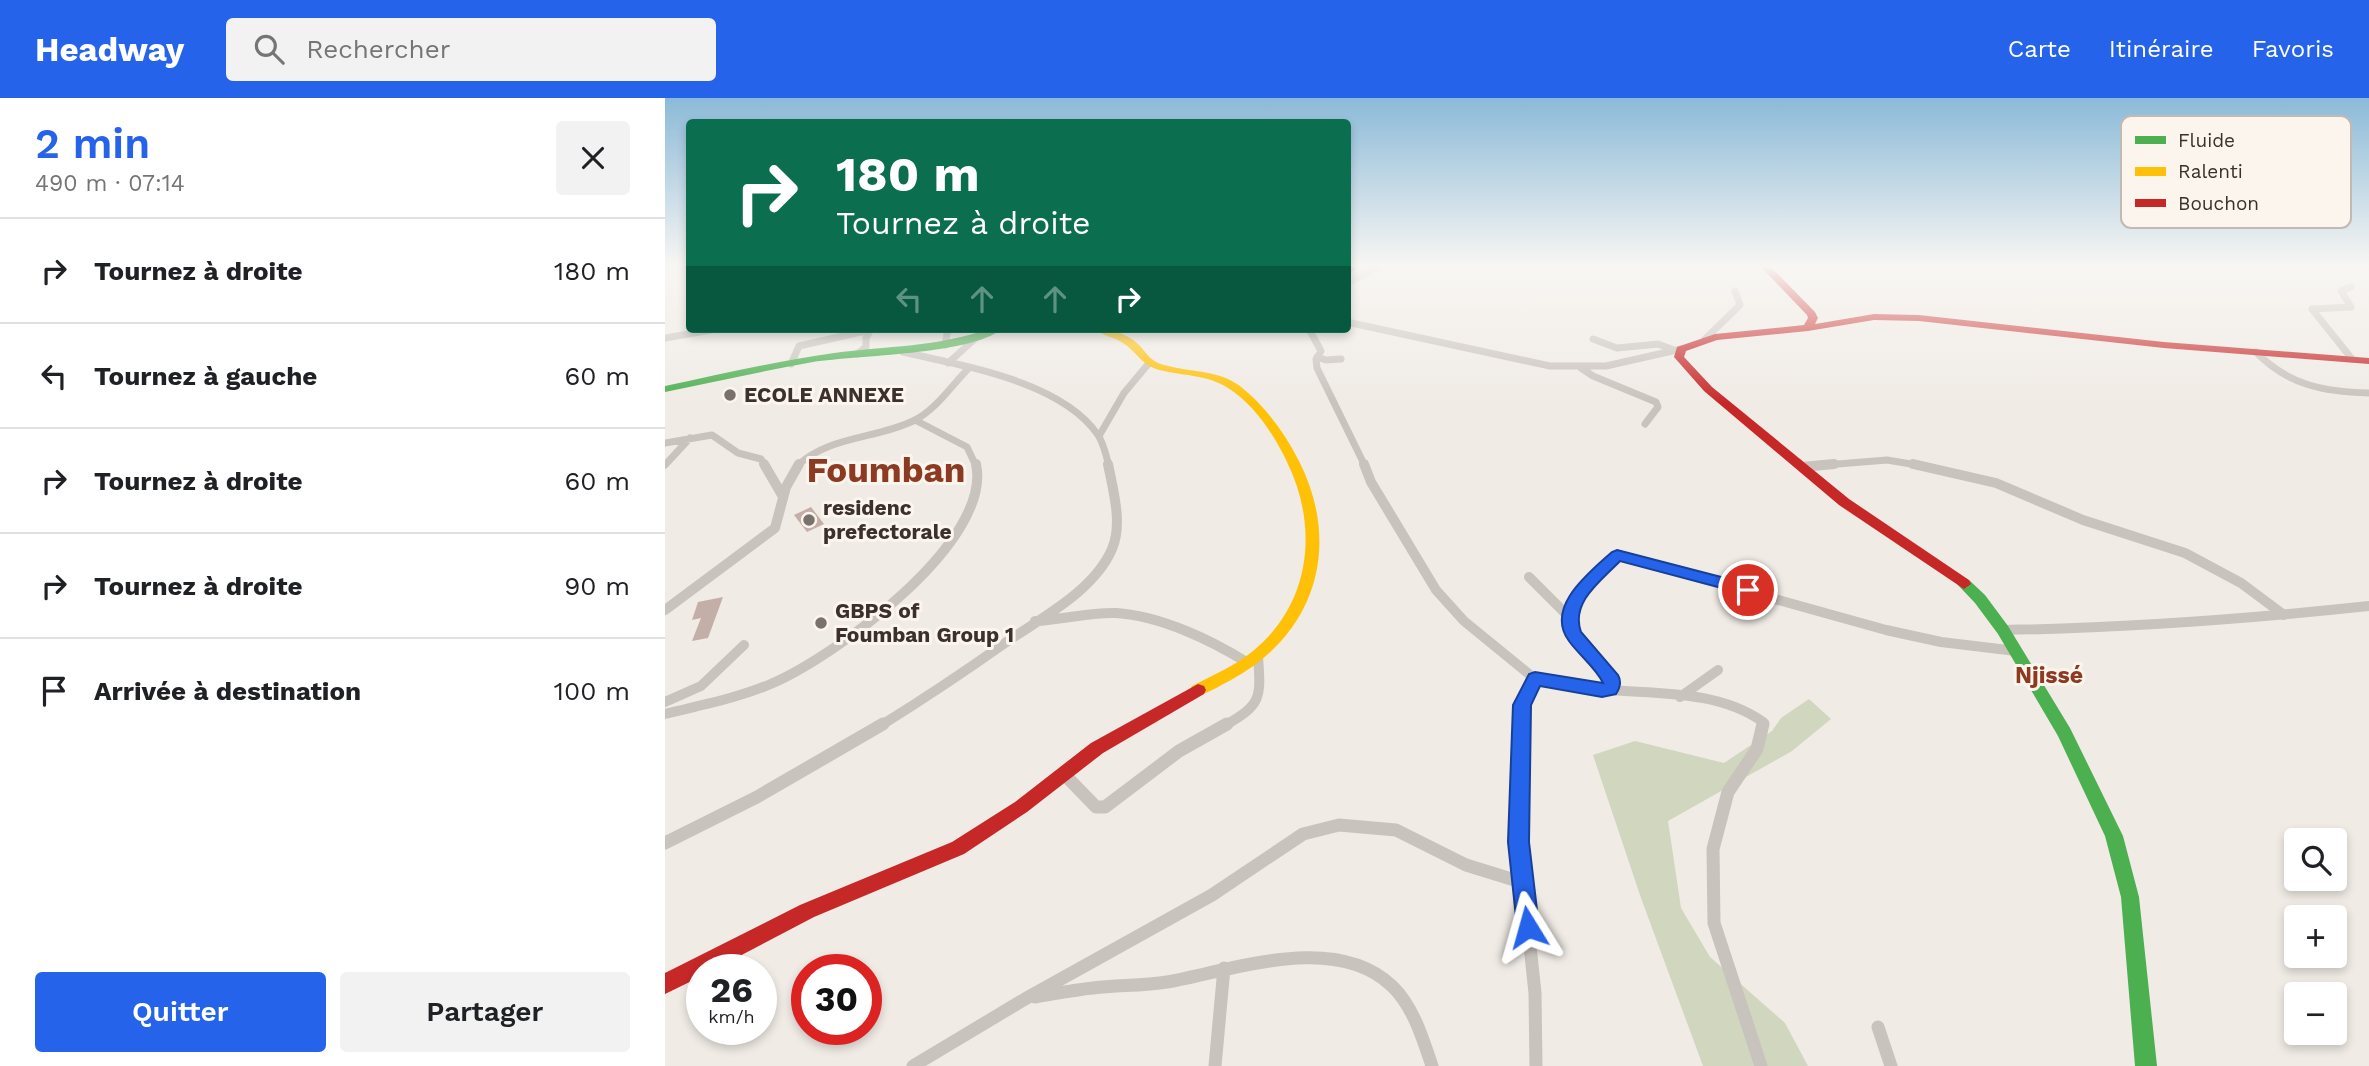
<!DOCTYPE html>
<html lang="fr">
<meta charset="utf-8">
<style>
body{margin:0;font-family:"Work Sans",sans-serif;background:#f2f2f2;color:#202124;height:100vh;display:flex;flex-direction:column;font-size:26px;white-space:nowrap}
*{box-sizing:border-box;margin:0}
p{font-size:23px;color:#757577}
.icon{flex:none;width:38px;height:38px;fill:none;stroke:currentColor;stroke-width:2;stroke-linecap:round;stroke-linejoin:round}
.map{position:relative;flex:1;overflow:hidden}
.panel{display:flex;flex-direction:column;background:#fff;width:665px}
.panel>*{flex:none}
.banner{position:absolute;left:21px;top:21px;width:665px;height:214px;border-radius:7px;box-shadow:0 4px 10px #0003;background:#0b6e4f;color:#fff;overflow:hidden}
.controls{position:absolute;left:1619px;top:730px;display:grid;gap:14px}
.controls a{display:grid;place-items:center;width:63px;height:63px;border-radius:7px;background:#fff;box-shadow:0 4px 10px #0003;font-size:35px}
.speed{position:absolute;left:21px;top:856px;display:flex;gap:14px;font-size:35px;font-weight:700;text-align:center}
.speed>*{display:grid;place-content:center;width:91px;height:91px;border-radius:50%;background:#fff;box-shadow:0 4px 10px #0003;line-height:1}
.speed small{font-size:18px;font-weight:400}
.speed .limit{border:10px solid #d22;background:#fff;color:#111}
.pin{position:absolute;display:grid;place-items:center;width:60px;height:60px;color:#fff;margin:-30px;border:4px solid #fff;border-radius:50%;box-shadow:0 2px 7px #0007}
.me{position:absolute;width:77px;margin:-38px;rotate:352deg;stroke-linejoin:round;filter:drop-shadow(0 0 5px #0008)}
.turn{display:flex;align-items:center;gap:24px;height:147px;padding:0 35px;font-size:32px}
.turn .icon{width:91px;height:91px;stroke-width:2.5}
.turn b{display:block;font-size:49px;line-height:60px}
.lanes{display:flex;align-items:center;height:66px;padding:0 35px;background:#0003;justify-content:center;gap:35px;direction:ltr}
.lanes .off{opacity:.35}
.round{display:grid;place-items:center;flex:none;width:74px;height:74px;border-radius:7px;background:#f2f2f2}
.head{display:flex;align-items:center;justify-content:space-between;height:119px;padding:0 35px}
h1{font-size:42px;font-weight:600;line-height:52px;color:#2563eb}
.cta{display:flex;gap:14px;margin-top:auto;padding:14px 35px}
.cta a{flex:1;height:80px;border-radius:7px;background:#2563eb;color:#fff;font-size:28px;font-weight:600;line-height:80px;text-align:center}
.cta a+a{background:#f2f2f2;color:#202124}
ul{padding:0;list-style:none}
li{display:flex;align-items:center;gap:21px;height:105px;padding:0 35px;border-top:2px solid #e0e0e0}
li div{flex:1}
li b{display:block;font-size:26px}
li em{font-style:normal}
header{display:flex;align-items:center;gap:42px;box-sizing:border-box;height:98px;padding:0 35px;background:#2563eb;color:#fff}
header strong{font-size:33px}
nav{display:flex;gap:38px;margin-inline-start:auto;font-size:24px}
.search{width:490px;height:63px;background:#f2f2f2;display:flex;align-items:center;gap:18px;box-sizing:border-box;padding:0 24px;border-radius:7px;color:#757577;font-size:26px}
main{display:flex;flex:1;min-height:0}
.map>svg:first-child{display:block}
</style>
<header>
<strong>Headway</strong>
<div class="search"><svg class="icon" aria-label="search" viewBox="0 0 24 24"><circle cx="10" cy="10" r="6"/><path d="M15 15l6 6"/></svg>Rechercher</div>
<nav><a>Carte</a><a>Itinéraire</a><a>Favoris</a></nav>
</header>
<main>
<section class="panel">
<div class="head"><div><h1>2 min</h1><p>490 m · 07:14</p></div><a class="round"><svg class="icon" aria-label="close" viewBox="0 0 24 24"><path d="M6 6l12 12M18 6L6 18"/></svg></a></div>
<ul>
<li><svg class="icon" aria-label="right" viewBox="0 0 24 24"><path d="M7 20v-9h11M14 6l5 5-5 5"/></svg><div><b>Tournez à droite</b></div><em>180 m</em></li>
<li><svg class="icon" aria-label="left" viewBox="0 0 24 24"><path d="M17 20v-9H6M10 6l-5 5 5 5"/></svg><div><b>Tournez à gauche</b></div><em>60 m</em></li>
<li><svg class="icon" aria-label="right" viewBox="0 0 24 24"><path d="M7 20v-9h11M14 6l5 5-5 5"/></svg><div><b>Tournez à droite</b></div><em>60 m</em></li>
<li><svg class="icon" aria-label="right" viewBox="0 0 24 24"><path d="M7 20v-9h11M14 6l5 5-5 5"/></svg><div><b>Tournez à droite</b></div><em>90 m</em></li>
<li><svg class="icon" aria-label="arrive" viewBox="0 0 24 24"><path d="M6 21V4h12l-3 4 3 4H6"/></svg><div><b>Arrivée à destination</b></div><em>100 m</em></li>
</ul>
<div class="cta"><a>Quitter</a><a>Partager</a></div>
</section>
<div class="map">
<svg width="1704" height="968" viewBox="0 0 1704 968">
<rect width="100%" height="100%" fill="#f0ebe5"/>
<path fill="#d1d6bf" d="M 1144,601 L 1166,621 L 1127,653 L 1003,723 L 1016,810 L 1045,859 L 1120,925 L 1143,968 L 1038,968 L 976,800 L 928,657 L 970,643 L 1059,665 L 1107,633 L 1116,620 Z"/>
<path fill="#c3afa7" d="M 146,409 L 159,426 L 142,434 L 129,417 Z
M 58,499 L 43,540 L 27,543 L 36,520 L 27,522 L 33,504 Z"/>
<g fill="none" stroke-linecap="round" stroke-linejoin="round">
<path stroke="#c9c3be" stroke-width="7" d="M 682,185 L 714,169
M 1647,211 L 1686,209 L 1676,193 L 1686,189
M 1647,211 L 1687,261
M 682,224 L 885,268 L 941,268 L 1016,251
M 644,231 L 656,253 L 651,261 L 652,270 L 700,368
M 0,240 L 52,231
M 928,241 L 952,250 L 993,246 L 1009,252
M 1040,241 L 1075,207 L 1070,193
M 280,247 L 283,231
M 238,254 C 298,268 396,283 433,337 C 439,346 441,358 444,368
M 1591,254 C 1623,287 1659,294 1704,295
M 192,256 L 201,249 L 201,240 L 206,231
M 652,259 L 661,262 L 676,261
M 283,265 L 311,240
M 126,266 L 134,248 L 209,231
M 916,270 L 928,278 L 991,304 L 993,309 L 980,326
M 250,322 L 302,349 L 311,368
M 434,338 L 459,295 L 484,265
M 0,345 L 47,337 L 73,355 L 96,361 L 100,368
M 0,367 L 25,340
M 132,368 C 163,338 211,341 248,323 C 270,313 286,288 303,271
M 1148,368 L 1222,362 L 1258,368"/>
<path stroke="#c9c3be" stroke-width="10" d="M 99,366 L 117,397
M 699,366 L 706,384 L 771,492 L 799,523 L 870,581
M 1248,366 L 1331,385 L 1418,422 L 1520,455 L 1576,485 L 1619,517
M 1137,369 L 1169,366
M 864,479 L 905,520
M 0,512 L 110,430 L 121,389 L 134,366
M 370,523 C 397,522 424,514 451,515 C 496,518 546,542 583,565
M 1338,532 C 1461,530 1582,521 1704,508
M 945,592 C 996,596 1055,593 1098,624 L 1097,628
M 1015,599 L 1053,572
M 0,604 L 36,588 L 79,547
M 0,616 C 36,607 74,600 108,585 C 170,558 328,444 311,366
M 215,628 C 257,602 299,574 340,545 C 376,520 429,493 447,451 C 458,426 448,392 443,366
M 559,628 C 597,606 596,601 593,558
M 857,628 L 857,607 L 870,581 L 945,592 L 945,577 C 934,565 920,555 912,541 C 890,508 929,477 952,457 L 1221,532 L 1276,544 L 1351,553"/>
<path stroke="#c9c3be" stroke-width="13" d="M 857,626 L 854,744 L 870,895 L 871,968
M 399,676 L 431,709 L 440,709 L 514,653 L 562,626
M 0,745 L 92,699 L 218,626
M 370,899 C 389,896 408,892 428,890 C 452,887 477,888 502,884 C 569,872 670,834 727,888 C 748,908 758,941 767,968
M 1213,929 L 1226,968
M 248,968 L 360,901 L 547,797 L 638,736 L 674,727 L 731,732 L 801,767 L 856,784
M 550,968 L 559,870
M 1096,968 L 1049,825 L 1048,751 L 1063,694 L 1092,651 L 1098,626"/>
<path fill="#4caf50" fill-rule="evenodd" d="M 323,231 L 337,231 C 304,257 193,257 148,264 C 98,273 49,284 0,294 L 0,288 C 56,276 112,263 169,255 C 221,248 273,249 323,231 Z
M 1299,481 L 1304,482 L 1320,497 L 1343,528 L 1405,630 L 1458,738 L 1474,799 L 1492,968 L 1470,968 L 1456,799 L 1440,738 L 1393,638 L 1333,536 L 1310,505 L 1292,486 Z"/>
<path fill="#ffc107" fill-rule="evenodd" d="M 430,231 C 446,231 462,235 474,247 C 480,253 484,261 493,265 C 520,275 551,270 575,288 C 600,308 619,334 634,363 C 677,448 651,536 566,582 C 556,587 545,594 533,598 L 527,596 L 525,592 L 527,588 C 548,577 570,568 588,553 C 646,506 654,429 622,364 C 609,337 590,307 563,290 C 542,276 515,278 491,271 C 476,266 471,253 458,245 C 449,239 438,238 430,231 Z"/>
<path fill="#c62828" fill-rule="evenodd" d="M 693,169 L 682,178 L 683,169 Z
M 1096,169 L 1106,169 L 1150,214 L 1153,220 L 1150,226 L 1209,216 L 1254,217 L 1499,244 L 1704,260 L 1704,266 L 1499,250 L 1254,223 L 1209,222 L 1143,233 L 1052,242 L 1021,253 L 1019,259 L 1047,289 L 1184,401 L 1304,482 L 1306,486 L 1299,491 L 1174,407 L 1039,293 L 1009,259 L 1012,249 L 1050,236 L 1139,227 L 1143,220 L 1142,217 Z
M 533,586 L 539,588 L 541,592 L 539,596 L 438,655 L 362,714 L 299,756 L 149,819 L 48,872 L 37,872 L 37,878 L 0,896 L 0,875 L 135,807 L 287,744 L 350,704 L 426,645 Z"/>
</g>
<linearGradient id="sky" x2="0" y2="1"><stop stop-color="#8bbad8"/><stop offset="0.55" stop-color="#f8f6f3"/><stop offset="1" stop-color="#f8f6f3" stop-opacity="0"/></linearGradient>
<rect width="1704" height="305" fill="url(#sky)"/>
<path fill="#2563eb" stroke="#184099" stroke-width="2" d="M 952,452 L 1083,486 L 1091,492 L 1083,497 L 955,463 C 937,482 905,504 916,534 L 953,577 C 957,584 955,590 951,596 L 937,599 L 875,588 L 866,607 L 864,744 L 874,829 L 870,837 L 863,840 L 855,837 L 852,829 L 843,744 L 848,607 L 864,576 L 870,574 L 938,585 C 931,570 914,557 904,543 C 879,509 925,474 947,454 Z"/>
<g fill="#7a716c" stroke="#fbf5ee" stroke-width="2.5">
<circle cx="65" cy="297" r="7"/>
<circle cx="144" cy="422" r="7"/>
<circle cx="156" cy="525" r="7"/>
</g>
<g text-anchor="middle" stroke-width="6" stroke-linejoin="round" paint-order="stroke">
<g font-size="21" font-weight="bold" fill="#3b302b" stroke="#fbf5ee" text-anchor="start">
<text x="79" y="304">ECOLE ANNEXE</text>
<text x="158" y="417">residenc<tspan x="158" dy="24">prefectorale</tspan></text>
<text x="170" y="520">GBPS of<tspan x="170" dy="24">Foumban Group 1</tspan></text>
</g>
<g font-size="23" font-weight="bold" fill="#8c3b22" stroke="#fbf5ee">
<text x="1384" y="585">Njissé</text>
</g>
<g font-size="35" font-weight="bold" fill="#8c3b22" stroke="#fbf5ee">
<text x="221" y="384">Foumban</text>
</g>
</g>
<rect x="1456" y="18" width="230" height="112" rx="10" fill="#fbf5ee" stroke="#c1bab4" stroke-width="2"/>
<rect x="1470" y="38" width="31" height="8" fill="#4caf50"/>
<rect x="1470" y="69" width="31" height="9" fill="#ffc107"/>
<rect x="1470" y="101" width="31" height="8" fill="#c62828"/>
<g font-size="19" fill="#3b302b">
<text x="1513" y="49">Fluide</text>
<text x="1513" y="80">Ralenti</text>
<text x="1513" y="112">Bouchon</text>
</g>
</svg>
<div class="controls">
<a><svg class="icon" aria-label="search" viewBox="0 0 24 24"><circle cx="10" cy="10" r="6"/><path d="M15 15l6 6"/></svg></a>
<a>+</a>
<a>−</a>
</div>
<div class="speed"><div>26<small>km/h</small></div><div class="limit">30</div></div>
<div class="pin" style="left:1083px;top:492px;background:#d93025"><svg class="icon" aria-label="arrive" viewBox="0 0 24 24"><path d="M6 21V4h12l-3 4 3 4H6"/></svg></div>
<svg class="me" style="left:863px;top:829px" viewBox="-20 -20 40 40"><path d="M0-17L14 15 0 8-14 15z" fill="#2563eb" stroke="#fff" stroke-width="4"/></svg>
<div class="banner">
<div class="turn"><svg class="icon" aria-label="right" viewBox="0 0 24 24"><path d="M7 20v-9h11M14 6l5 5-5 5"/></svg><div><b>180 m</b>Tournez à droite</div></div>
<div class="lanes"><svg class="icon off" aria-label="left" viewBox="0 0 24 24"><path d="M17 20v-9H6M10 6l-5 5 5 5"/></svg><svg class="icon off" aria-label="ahead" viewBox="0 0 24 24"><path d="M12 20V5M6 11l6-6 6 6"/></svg><svg class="icon off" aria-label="ahead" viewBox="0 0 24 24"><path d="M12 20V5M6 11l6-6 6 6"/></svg><svg class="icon" aria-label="right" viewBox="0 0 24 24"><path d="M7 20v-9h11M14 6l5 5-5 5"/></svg></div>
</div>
</div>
</main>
